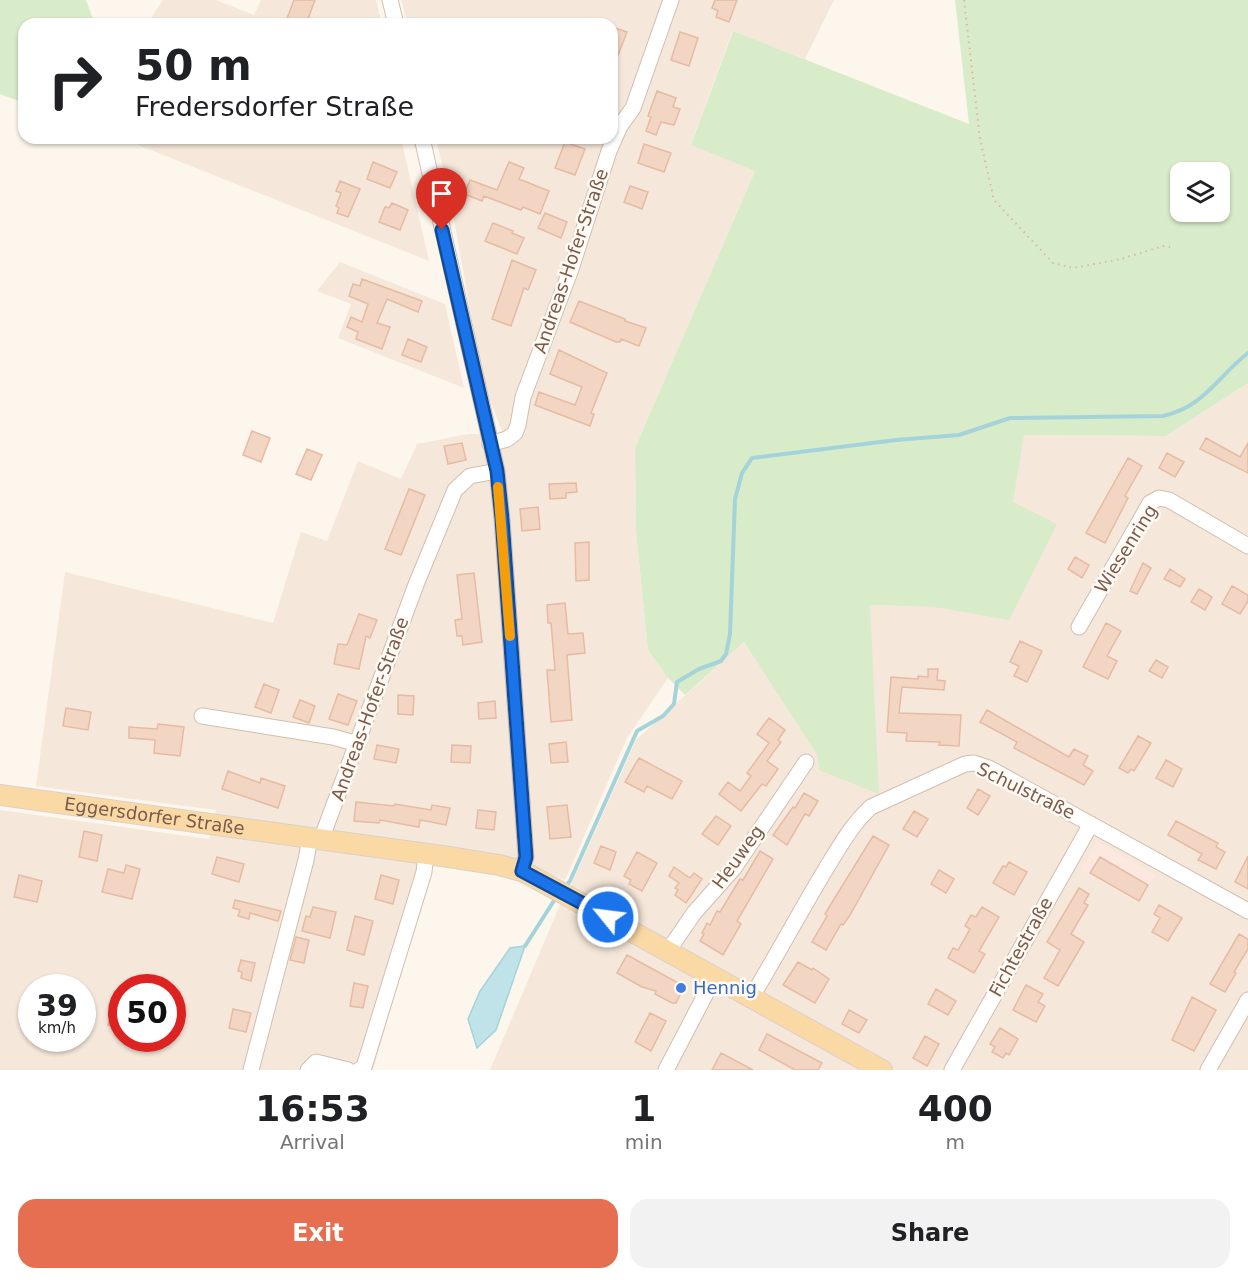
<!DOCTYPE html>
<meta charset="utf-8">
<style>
body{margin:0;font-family:"DejaVu Sans",sans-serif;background:#f2f2f2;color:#202124;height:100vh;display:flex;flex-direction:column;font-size:22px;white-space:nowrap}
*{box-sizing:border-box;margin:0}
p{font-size:20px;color:#757577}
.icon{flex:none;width:33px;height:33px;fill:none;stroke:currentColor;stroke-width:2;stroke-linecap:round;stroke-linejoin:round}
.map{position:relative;height:1070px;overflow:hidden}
.details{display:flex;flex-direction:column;background:#fff;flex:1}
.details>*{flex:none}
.hud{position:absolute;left:18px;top:18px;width:600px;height:126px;border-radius:18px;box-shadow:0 2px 4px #0004;background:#fff;color:#202124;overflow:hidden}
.fabs{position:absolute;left:1170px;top:162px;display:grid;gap:12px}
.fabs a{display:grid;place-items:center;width:60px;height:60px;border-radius:12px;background:#fff;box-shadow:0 2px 4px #0004;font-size:30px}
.speed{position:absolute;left:18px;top:974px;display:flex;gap:12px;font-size:30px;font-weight:700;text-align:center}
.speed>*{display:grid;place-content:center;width:78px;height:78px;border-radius:50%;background:#fff;box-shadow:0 2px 4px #0004;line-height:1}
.speed small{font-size:15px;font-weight:400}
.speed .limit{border:9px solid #d22;background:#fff;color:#111}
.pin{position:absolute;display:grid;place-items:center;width:51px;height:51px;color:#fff;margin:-62px -26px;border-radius:50% 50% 50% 0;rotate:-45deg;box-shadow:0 0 6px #0007}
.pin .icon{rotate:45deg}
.me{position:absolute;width:66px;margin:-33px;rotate:299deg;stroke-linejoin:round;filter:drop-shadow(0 0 4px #0008)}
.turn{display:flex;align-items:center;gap:21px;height:126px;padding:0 18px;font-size:27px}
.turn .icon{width:78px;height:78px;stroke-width:2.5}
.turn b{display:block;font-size:42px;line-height:51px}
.eta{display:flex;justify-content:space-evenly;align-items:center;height:102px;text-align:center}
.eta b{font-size:36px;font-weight:800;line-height:42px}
.button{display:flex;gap:12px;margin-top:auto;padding:12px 18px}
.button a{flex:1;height:69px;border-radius:18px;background:#e76f51;color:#fff;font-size:24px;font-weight:800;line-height:69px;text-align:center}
.button a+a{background:#f2f2f2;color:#202124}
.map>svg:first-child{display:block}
</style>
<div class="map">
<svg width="1248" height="1070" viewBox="0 0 1248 1070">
<rect width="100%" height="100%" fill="#fdf6ec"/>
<path fill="#f5e8da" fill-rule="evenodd" d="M 163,0 L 216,0 L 254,15 L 261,0 L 376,0 L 382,24 L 147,24 Z
M 401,0 L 834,0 L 805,59 L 732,32 L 691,144 L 755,171 L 635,448 L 636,532 L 648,650 L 668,678 L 627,738 L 565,880 L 515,858 L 438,845 L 373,1070 L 0,1070 L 0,810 L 209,839 L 216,810 L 36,786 L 65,572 L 273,623 L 301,532 L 327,541 L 358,461 L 401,479 L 417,444 L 468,434 L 503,434 L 483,382 L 453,214 L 436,138 L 612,138 L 612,24 L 408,24 ZM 32,987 L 82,987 L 82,1038 L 32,1038 ZM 122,987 L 172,987 L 172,1038 L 122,1038 Z
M 121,138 L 401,138 L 429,261 Z
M 340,262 L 445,304 L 464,388 L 338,338 L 351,304 L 317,291 Z
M 1248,383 L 1248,1070 L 490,1070 L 565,893 L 571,885 L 636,740 L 744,642 L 817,755 L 819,770 L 870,605 L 934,607 L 1012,502 L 1023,435 L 1166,436 Z"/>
<path fill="#fde8e0" d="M 1097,841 L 1155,875 L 1138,903 L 1081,870 Z"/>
<path fill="#d8ecc9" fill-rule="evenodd" d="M 0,0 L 86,0 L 95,24 L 24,24 L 24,103 L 0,94 Z
M 955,0 L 1248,0 L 1248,383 L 1166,436 L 1024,435 L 1013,502 L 1057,524 L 1009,620 L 934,607 L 870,605 L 879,794 L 819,770 L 817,755 L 744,642 L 685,695 L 668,678 L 648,650 L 636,532 L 635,448 L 755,171 L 691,145 L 733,31 L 969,124 ZM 1220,172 L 1220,212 L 1180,212 L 1180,172 Z"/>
<path fill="#bfe3e8" stroke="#a5d3da" stroke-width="1.5" d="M 525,946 L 496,1030 L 477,1048 L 468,1019 L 480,991 L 510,948 Z"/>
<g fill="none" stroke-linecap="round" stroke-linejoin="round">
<path stroke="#a5d3da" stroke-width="4" d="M 564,888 L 570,881 L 637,731 L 663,716 L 674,704 L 677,682 L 699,669 L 721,661 L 726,654 L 730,634 L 735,499 L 742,473 L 752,458 L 896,440 L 959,435 L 1010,418 L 1163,416 C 1204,407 1217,377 1248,353
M 525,946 L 557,896"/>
</g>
<path fill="#f3d5c3" stroke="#e6bba3" stroke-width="1.5" d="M 294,0 L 315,0 L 306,24 L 294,24 L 286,21 Z
M 715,0 L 737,0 L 729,22 L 716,17 L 718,11 L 712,8 Z
M 612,27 L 627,32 L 613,68 L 612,68 Z
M 680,32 L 698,38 L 689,66 L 671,60 Z
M 657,91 L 676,98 L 673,107 L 680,109 L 674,125 L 661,122 L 656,135 L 646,131 L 651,117 L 648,116 Z
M 565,142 L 585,149 L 575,175 L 555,168 Z
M 644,144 L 671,153 L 664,172 L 638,163 Z
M 373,162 L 397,172 L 390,188 L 367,179 Z
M 509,162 L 524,168 L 519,179 L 549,191 L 540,214 L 523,207 L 521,210 L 484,196 L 482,201 L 464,194 L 470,180 L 497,190 Z
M 340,181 L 360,189 L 348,217 L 337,213 L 339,208 L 336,206 L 341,193 L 336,191 Z
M 630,186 L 648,192 L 642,209 L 624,202 Z
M 392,203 L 408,210 L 400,230 L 379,222 L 385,207 L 389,208 Z
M 545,213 L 567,222 L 561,238 L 538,228 Z
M 493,223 L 513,231 L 512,233 L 524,238 L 517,254 L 485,241 Z
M 512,260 L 536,270 L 528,290 L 524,288 L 511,326 L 492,319 Z
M 362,279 L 422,301 L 418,312 L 387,299 L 377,323 L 390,327 L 382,349 L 356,339 L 358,332 L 347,327 L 351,317 L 362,322 L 368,304 L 349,296 L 353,284 L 360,286 Z
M 579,301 L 625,319 L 625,321 L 646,328 L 639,346 L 621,339 L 620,342 L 616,342 L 570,322 Z
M 408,339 L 427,347 L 421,362 L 402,355 Z
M 559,350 L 607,373 L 591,413 L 594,414 L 590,426 L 535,405 L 539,392 L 575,405 L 582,387 L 550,374 Z
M 252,431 L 270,438 L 261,462 L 243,455 Z
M 1206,438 L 1240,457 L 1248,443 L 1248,473 L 1200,449 Z
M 462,443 L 466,460 L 448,464 L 444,446 Z
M 307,449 L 322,455 L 311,480 L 296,474 Z
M 1167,453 L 1184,462 L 1175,477 L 1159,468 Z
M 1128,458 L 1142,466 L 1125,496 L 1128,498 L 1105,543 L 1086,533 Z
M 576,483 L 577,492 L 566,493 L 566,498 L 550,499 L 549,484 Z
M 409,489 L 425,495 L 401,555 L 385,549 Z
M 538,507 L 540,529 L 522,531 L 520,509 Z
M 589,542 L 589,580 L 576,581 L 575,543 Z
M 1075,557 L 1089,565 L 1082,578 L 1068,569 Z
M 1143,563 L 1151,568 L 1137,594 L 1130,591 Z
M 1170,569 L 1185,579 L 1180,587 L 1164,579 Z
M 474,573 L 482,642 L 463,645 L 462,636 L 457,636 L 455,620 L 462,619 L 457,575 Z
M 1232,586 L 1248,595 L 1248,601 L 1240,614 L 1222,604 Z
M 1199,589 L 1212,597 L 1205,610 L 1191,602 Z
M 565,603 L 568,634 L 583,633 L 585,653 L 567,655 L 572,720 L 551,722 L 547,670 L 555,670 L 551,623 L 548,623 L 547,605 Z
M 359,614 L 377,620 L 370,638 L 366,636 L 359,669 L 334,664 L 338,644 L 347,645 Z
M 1106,623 L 1121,631 L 1107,656 L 1117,661 L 1108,679 L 1083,667 Z
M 1020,641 L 1042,651 L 1027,682 L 1014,676 L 1019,666 L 1010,662 Z
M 1156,660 L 1168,667 L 1162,678 L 1149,671 Z
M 928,669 L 938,669 L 937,680 L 945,681 L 944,690 L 902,687 L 899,713 L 961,715 L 959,746 L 939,745 L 940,742 L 906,741 L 907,733 L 887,732 L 891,677 L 918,679 L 918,676 L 928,677 Z
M 264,684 L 279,690 L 271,713 L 255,707 Z
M 338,694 L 357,701 L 348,725 L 329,719 Z
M 398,695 L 414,696 L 413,715 L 398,714 Z
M 300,700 L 315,706 L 309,723 L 293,717 Z
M 495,701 L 496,718 L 479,719 L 478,703 Z
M 66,708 L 91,712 L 88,730 L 63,726 Z
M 987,710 L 1069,757 L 1074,749 L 1088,756 L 1083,765 L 1093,771 L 1084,785 L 1014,748 L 1017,742 L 980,722 Z
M 769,718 L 785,730 L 778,740 L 781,742 L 767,761 L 778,769 L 766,786 L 762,784 L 741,811 L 719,794 L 728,782 L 740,791 L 751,776 L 747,773 L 769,743 L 757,734 Z
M 158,724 L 184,727 L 180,756 L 154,753 L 155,740 L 129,738 L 129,727 L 157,729 Z
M 1138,736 L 1151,743 L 1134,771 L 1131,769 L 1128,773 L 1119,768 Z
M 566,742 L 568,762 L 551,763 L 549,744 Z
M 377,745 L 399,749 L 396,763 L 374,759 Z
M 452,745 L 471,746 L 470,763 L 451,762 Z
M 639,758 L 682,781 L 672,799 L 647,786 L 644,792 L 625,782 Z
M 1166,760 L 1182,769 L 1173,787 L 1156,778 Z
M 228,771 L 260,783 L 261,778 L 285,786 L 278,808 L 222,789 Z
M 978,789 L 990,796 L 978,815 L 967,808 Z
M 804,793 L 818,801 L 809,816 L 805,814 L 787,845 L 773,835 L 793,807 L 795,808 Z
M 356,802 L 394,806 L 395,804 L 431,810 L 432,805 L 450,808 L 446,825 L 420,820 L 419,827 L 380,820 L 379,823 L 354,821 Z
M 567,805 L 571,837 L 550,839 L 547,807 Z
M 478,810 L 496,812 L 494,830 L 476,828 Z
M 914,811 L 928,819 L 917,837 L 903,829 Z
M 716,816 L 731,826 L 718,845 L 702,834 Z
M 1176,821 L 1218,843 L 1216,847 L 1225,852 L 1216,869 L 1198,860 L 1202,854 L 1168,835 Z
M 84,831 L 102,835 L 97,861 L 79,857 Z
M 873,836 L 889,845 L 850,915 L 843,925 L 841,924 L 826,950 L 812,942 L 827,916 L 825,914 L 831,904 Z
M 601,846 L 616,852 L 610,870 L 594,863 Z
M 760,851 L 773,859 L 737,921 L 741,924 L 723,955 L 700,941 L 704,934 L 702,933 L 707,923 L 710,925 L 717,911 L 720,912 L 740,879 L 743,880 Z
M 637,852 L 657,863 L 642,891 L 629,884 L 631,880 L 624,876 Z
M 1248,856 L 1248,889 L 1235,882 Z
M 217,857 L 244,864 L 239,882 L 212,874 Z
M 1100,857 L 1148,885 L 1139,901 L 1090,873 Z
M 1009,862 L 1027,872 L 1014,895 L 993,883 L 1003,866 L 1006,867 Z
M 126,865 L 140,869 L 132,899 L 102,892 L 108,869 L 124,873 Z
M 674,867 L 690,878 L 694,873 L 702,879 L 686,903 L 675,895 L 678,890 L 675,888 L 679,883 L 669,876 Z
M 939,870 L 954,879 L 946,893 L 931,884 Z
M 19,875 L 42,881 L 37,902 L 14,897 Z
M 381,875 L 399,880 L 393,904 L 375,899 Z
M 1079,888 L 1089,894 L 1084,903 L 1088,905 L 1071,934 L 1084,942 L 1058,986 L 1044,978 L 1060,950 L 1047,942 Z
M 235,900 L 281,911 L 278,921 L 250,913 L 249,919 L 238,916 L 240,910 L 233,908 Z
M 1159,905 L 1182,918 L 1168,941 L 1152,932 L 1160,918 L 1154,914 Z
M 313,907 L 336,912 L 330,938 L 302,931 L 306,916 L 310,917 Z
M 982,907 L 999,917 L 979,951 L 985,954 L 974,973 L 948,958 L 953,948 L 958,950 L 970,929 L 965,926 L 971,915 L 976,917 Z
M 355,916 L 373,921 L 364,955 L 347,950 Z
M 1239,934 L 1248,939 L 1248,949 L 1234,972 L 1236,973 L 1225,992 L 1210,984 Z
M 296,937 L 309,940 L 304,963 L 290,960 Z
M 627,955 L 682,985 L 683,989 L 676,1003 L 672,1003 L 655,994 L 656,991 L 642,987 L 617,973 Z
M 241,960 L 255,963 L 251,981 L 241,978 L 242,972 L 238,971 Z
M 798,962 L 812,970 L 813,968 L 829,979 L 815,1003 L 783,985 Z
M 354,983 L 368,986 L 363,1008 L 350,1006 Z
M 1026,985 L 1043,994 L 1038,1002 L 1045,1006 L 1036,1022 L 1013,1010 Z
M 936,989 L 956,1001 L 948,1015 L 928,1004 Z
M 1192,997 L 1216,1010 L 1194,1051 L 1172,1040 Z
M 113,1009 L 122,1011 L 122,1029 L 108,1025 Z
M 233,1009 L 251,1013 L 246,1032 L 229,1028 Z
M 849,1010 L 867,1020 L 859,1033 L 842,1024 Z
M 650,1013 L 666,1021 L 651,1051 L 635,1042 Z
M 1000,1028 L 1018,1039 L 1009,1055 L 1006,1053 L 1003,1058 L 992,1052 L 995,1047 L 990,1044 Z
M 767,1034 L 822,1063 L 818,1070 L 795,1070 L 759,1050 Z
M 925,1036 L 939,1044 L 927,1066 L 913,1058 Z
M 721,1053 L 753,1070 L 712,1070 Z"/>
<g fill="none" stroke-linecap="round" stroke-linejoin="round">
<g stroke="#d1beb0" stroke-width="17">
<path id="minor" d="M 390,0 L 396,24
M 422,138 L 497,471 L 502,519 L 526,857 L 522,871
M 490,444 L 507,439 L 515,433 L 518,425 L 523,397 L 571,269 L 609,151 L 620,126 L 633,108 L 671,0
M 1079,627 L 1150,503 L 1159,498 L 1169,500 L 1248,546
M 202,716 L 333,737 L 358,744
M 323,840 L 325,829 L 417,582 L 455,490 L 470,476 L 497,471
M 668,951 L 694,913 L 734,868 L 806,762
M 751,998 C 777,955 801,910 827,867 C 840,846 852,824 871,807 L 965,764 L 974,763 L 989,768 L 1248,911
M 251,1070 L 306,860 L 310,838
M 308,1070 L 316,1062 L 348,1070
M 359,1070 L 364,1067 L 424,872 L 426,854
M 666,1070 L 714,978
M 952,1070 L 1091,824
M 1208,1070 L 1248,1000"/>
</g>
<g stroke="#dad1cd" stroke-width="22">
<g id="major">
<path id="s1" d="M 0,795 L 449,857 L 499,865 L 522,871 L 537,879 L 882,1070"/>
</g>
</g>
<path stroke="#d9b8a5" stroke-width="2" stroke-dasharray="1.5 4.5" stroke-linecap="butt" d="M 964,0 L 980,139 L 994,200 L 1053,263 L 1073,268 L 1121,259 L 1163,246 L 1171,247"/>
<use href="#minor" stroke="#fff" stroke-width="15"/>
<use href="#major" stroke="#fbd9a5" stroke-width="20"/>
</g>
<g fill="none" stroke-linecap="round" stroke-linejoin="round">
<g stroke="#114b97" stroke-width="15">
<path id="route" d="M 442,230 L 497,471 L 502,519 L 526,857 L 522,871 L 608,917"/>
</g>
<use href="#route" stroke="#1a73e8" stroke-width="10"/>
<path stroke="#f59e0b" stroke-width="10" d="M 498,487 L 510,636"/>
</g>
<circle fill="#3f7fe0" stroke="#fffaf3" stroke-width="2" cx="681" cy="988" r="6"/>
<g text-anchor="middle" stroke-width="5" stroke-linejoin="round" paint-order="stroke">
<g font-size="18" fill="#7a5c4d" stroke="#fffaf3">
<text transform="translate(571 261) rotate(-71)" y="6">Andreas-Hofer-Straße</text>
<text transform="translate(1126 549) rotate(-58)" y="6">Wiesenring</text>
<text transform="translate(370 709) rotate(-70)" y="6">Andreas-Hofer-Straße</text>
<text transform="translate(1026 791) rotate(26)" y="6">Schulstraße</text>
<text dy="6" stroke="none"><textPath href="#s1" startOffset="156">Eggersdorfer Straße</textPath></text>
<text transform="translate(738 857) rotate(-54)" y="6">Heuweg</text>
<text transform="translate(1021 947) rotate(-61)" y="6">Fichtestraße</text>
</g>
<g font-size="18" fill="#366cbe" stroke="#fffaf3" text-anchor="start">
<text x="693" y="994">Hennig</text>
</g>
</g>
</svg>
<div class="fabs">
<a><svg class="icon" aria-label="layers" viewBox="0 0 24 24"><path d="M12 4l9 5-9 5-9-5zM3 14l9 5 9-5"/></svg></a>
</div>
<div class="speed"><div>39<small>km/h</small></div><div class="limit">50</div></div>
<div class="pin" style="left:442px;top:230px;background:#d93025"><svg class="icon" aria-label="arrive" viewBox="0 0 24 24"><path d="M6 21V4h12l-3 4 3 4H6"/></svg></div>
<svg class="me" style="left:608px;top:917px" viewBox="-20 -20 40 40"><circle r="17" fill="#1a73e8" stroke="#fff" stroke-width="3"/><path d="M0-11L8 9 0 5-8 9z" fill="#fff"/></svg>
<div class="hud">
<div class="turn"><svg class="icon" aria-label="right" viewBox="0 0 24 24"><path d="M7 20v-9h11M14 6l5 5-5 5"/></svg><div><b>50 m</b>Fredersdorfer Straße</div></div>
</div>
</div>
<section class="details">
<div class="eta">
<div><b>16:53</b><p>Arrival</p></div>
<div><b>1</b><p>min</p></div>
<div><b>400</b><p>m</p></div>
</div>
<div class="button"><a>Exit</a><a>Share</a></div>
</section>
